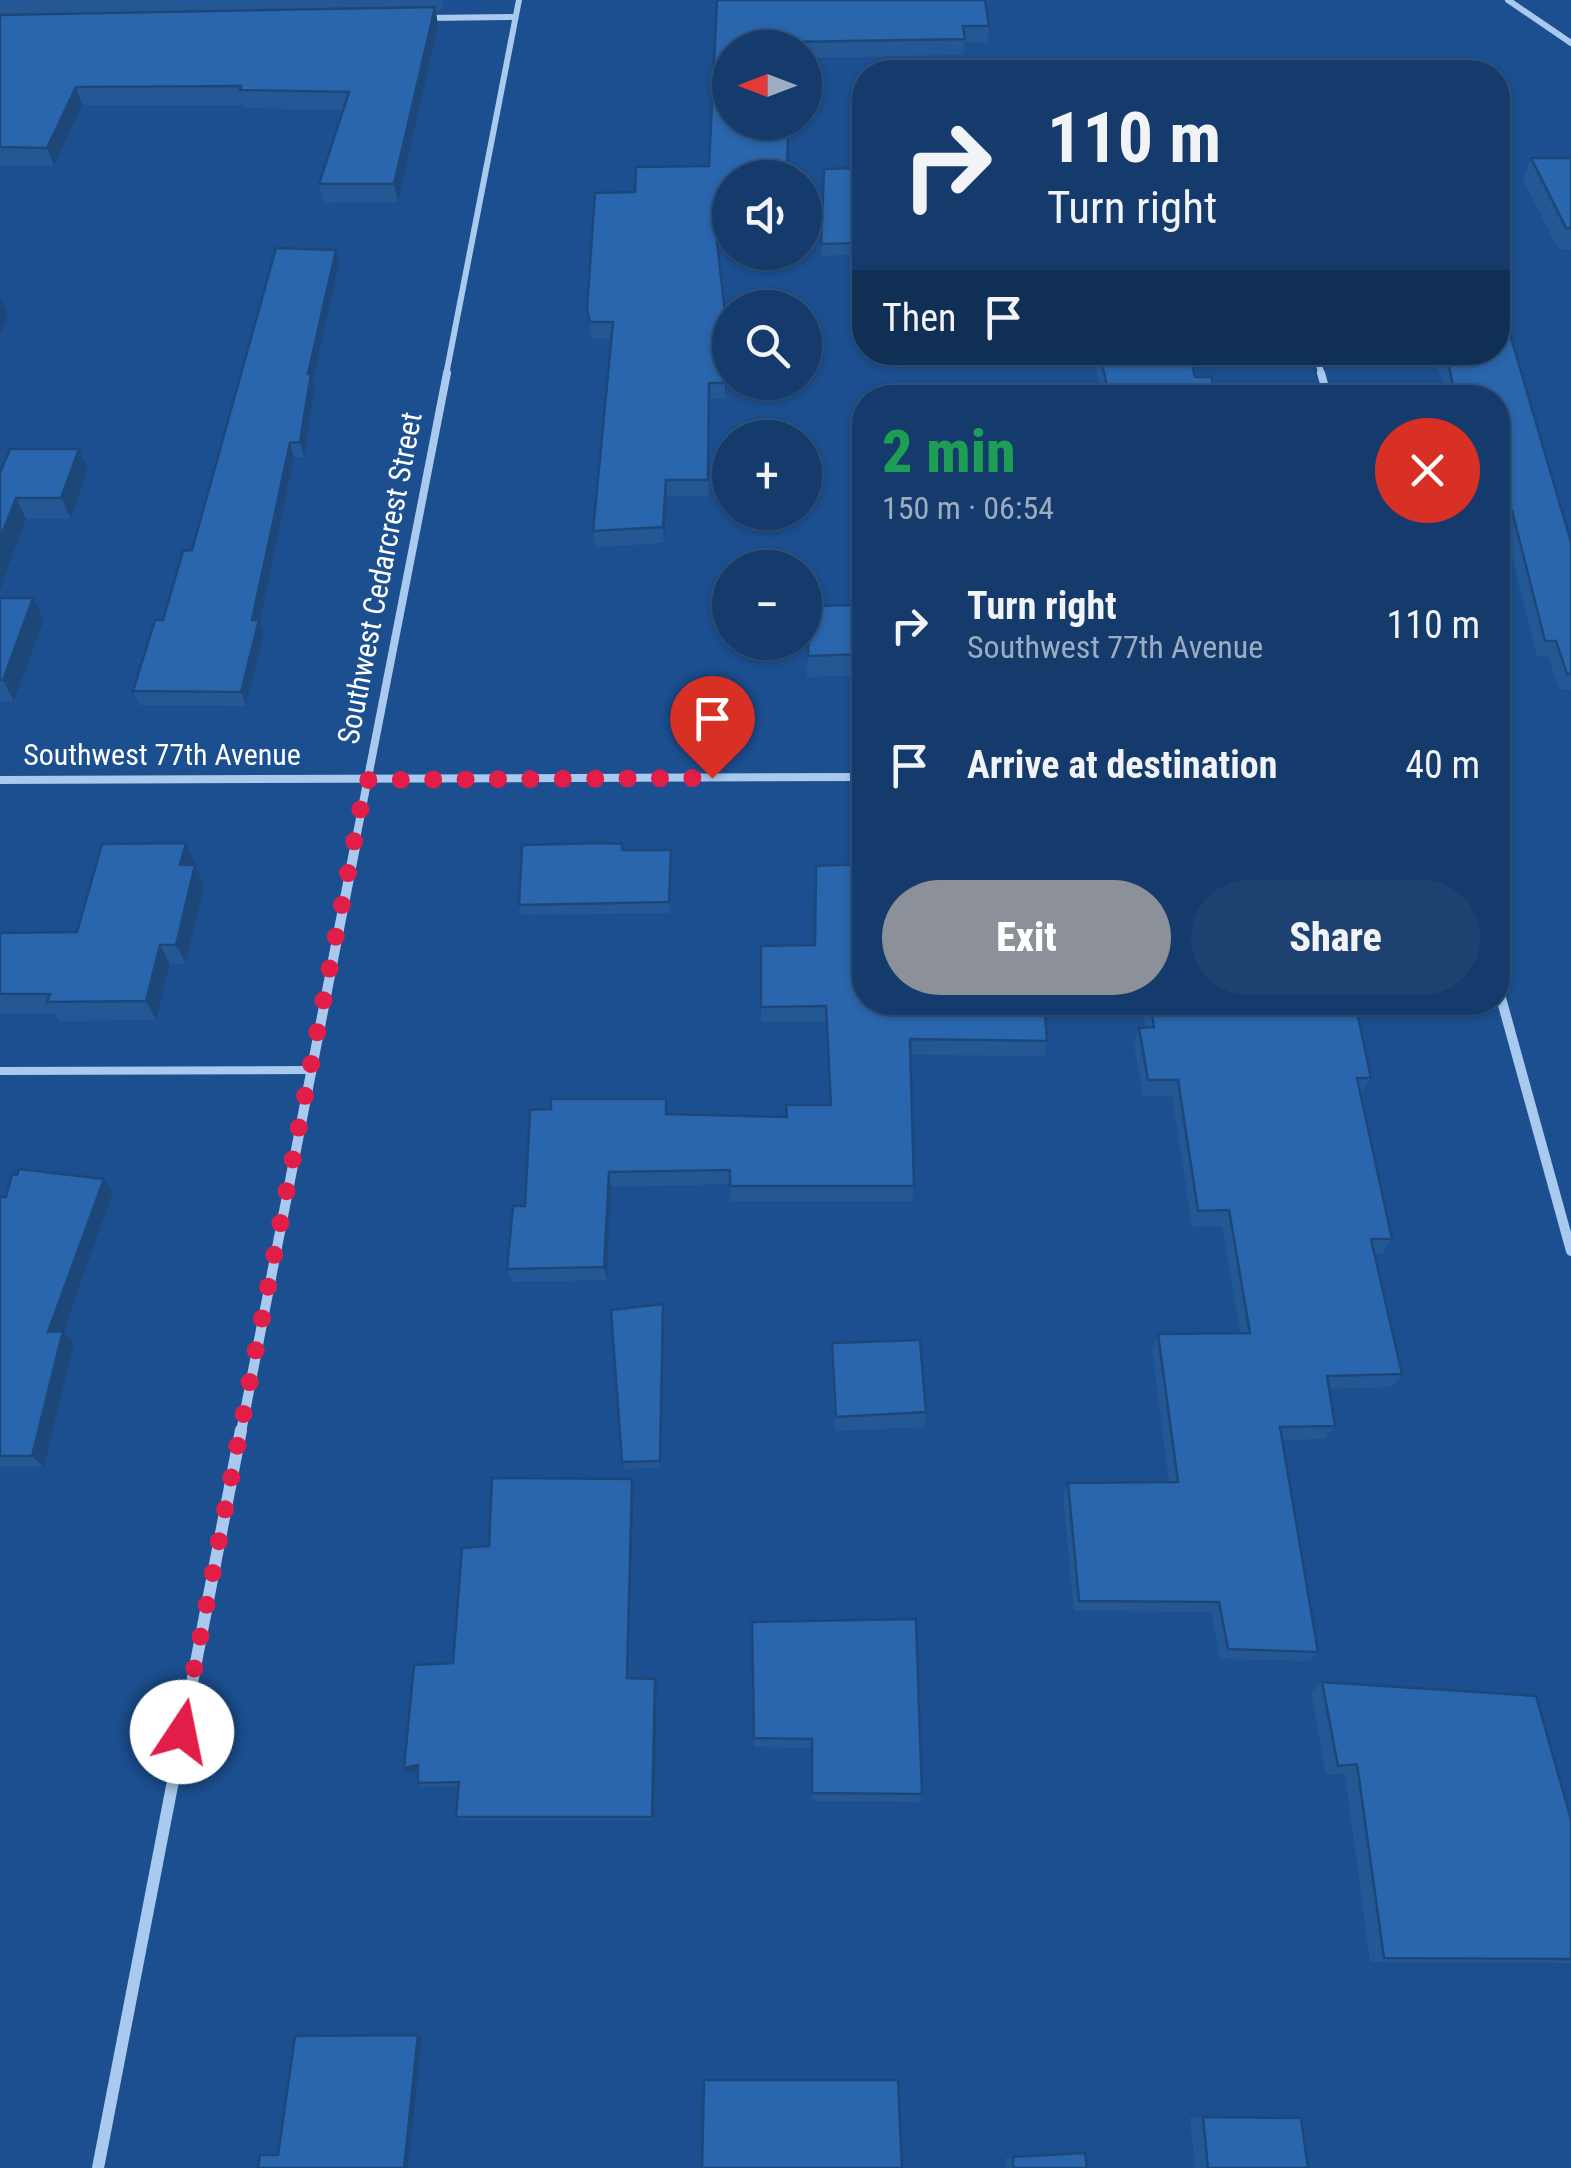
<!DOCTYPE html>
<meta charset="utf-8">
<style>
body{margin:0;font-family:"Roboto Condensed",sans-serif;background:#1d4271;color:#f1f3f6;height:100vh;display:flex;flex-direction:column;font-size:38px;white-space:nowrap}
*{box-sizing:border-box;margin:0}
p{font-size:32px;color:#9dadc1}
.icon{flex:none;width:55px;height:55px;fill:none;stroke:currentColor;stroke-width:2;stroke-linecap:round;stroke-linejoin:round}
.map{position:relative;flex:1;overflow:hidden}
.details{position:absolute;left:852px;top:385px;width:658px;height:630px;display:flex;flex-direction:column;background:#143b6b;border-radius:40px;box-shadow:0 2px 8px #0004,0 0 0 2px #33557e}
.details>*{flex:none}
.top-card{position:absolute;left:852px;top:60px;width:658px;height:305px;border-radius:40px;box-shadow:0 2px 8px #0004,0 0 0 2px #33557e;background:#143b6b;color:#f1f3f6;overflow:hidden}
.needle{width:65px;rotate:270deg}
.fabs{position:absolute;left:712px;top:30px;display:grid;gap:20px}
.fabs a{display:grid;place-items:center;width:110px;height:110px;border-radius:50%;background:#143b6b;box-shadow:0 2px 8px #0004,0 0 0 2px #33557e;font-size:50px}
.pin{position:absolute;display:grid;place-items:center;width:85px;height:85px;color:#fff;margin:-102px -42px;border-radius:50% 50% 50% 0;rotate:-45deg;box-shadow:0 0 10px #0007}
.pin .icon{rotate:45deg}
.me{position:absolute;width:110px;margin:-55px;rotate:11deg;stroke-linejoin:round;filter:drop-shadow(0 0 8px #0008)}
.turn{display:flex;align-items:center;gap:35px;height:210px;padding:0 30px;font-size:45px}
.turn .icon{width:130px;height:130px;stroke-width:2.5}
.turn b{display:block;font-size:70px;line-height:85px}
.then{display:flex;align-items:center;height:95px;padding:0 30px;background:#0003;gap:20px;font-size:38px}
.round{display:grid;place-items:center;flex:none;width:105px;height:105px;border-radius:52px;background:#1d4271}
.overview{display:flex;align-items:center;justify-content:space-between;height:170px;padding:0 30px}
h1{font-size:60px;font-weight:800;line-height:75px;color:#1e9e55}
.action{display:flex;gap:20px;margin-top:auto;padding:20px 30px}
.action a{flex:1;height:115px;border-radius:60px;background:#8c9099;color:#fff;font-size:40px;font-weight:800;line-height:115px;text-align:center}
.action a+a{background:#1d4271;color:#f1f3f6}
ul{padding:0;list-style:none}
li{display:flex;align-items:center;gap:30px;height:140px;padding:0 30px}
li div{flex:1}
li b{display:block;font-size:38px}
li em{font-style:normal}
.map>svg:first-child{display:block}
</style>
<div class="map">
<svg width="1571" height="2168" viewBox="0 0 1571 2168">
<rect width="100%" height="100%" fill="#1b4f8f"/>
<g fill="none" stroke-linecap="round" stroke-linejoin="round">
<path stroke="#a9c9ee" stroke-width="8" d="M 0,1071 L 310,1070"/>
<path stroke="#a9c9ee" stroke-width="6" d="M 1508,0 L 1571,43
M 426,18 L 515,17
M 1315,352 L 1322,375
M 446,375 L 519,0"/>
<path stroke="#a9c9ee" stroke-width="8" d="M 1321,373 L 1328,398
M 0,780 L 865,777
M 355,844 L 447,373"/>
<path stroke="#a9c9ee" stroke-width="10" d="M 1498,987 L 1571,1251
M 241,1432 L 356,842"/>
<path stroke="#a9c9ee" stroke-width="12" d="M 98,2168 L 241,1430"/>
</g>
<path fill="#245895" d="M 0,0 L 444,0 L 441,11 L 436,12 L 438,25 L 398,202 L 323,203 L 319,184 L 343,110 L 245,108 L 244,105 L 82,105 L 54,166 L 0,166 Z
M 717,0 L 992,0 L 986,1 L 989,26 L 987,42 L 965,42 L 963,55 L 805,58 L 805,48 L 730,48 L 730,207 L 719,208 L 718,250 L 729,355 L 726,399 L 710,399 L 709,496 L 667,496 L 664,543 L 595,547 L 593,531 L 611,339 L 592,339 L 587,309 L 635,192 L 709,166 Z
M 1531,158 L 1571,158 L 1571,250 L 1558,249 L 1523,180 Z
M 865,168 L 865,254 L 821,256 L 824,169 Z
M 339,264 L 313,382 L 315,388 L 304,457 L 294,457 L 260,622 L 264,634 L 246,706 L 139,705 L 133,691 L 192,550 Z
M 1097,352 L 1189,352 L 1195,377 L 1217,398 L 1102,398 L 1095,365 Z
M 1432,352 L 1498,352 L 1571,542 L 1571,690 L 1559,689 L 1548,656 L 1537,656 L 1505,527 L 1498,526 L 1498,398 L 1446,398 L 1443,382 Z
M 79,449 L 88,470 L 71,519 L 26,519 L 0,473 Z
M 0,598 L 44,620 L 14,701 L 0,701 Z
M 865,605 L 865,675 L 807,677 L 809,606 Z
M 186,843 L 204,885 L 186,964 L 170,964 L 156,1020 L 59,1021 L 54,1013 L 0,1013 L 0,933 L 77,932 Z
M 622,844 L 623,850 L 672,861 L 670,913 L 521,915 L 519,905 Z
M 761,946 L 1047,1041 L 1044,1056 L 910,1055 L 914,1186 L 912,1201 L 730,1201 L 730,1184 L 611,1187 L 607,1280 L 512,1282 L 507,1269 L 525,1206 L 668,1114 L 786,1117 L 786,1105 L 830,1105 L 826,1022 L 761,1022 Z
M 1142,1002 L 1355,1002 L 1371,1078 L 1361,1095 L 1392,1239 L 1382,1254 L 1375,1254 L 1402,1374 L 1392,1387 L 1329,1389 L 1335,1426 L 1325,1439 L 1282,1440 L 1318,1652 L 1309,1661 L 1220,1659 L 1211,1612 L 1074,1611 L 1063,1495 L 1068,1483 L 1169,1482 L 1152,1348 L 1158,1334 L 1240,1333 L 1222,1226 L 1192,1227 L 1172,1096 L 1143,1096 L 1134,1045 L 1139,1028 L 1146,1028 Z
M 113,1192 L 63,1331 L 74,1343 L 44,1467 L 0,1467 L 0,1197 Z
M 664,1313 L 661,1468 L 624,1469 L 622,1462 Z
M 832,1343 L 926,1412 L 924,1427 L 835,1431 L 831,1358 Z
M 632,1479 L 634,1486 L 629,1678 L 655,1679 L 657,1684 L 654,1820 L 460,1820 L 456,1817 L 459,1786 L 422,1787 L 418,1783 L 418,1771 L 408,1773 L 404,1768 L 453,1663 L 489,1546 Z
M 752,1622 L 922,1794 L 919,1802 L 812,1801 L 811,1748 L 754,1747 Z
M 1322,1682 L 1571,1819 L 1571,1963 L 1370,1962 L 1345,1773 L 1326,1775 L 1311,1692 Z
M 1203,2117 L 1308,2168 L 1195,2168 L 1190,2118 Z
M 1085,2153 L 1087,2168 L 1006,2168 L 1006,2158 Z"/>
<path fill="#1d4779" d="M 435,7 L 438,25 L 398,202 L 394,184 Z
M 76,87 L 82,105 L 54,166 L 47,148 Z
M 336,250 L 339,264 L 313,382 L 315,388 L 304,457 L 300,442 L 308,374 Z
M 0,296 L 8,316 L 0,334 Z
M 728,339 L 729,355 L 726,399 L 725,383 Z
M 290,443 L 294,457 L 260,622 L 264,634 L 246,706 L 241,692 L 252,620 Z
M 79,449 L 88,470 L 71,519 L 61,498 Z
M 666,480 L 667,496 L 664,543 L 663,527 Z
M 16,498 L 26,519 L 0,589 L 0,539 Z
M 33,598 L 44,620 L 14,701 L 3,680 Z
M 186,843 L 195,863 L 189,885 L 180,865 Z
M 195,865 L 204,885 L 186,964 L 176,945 Z
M 160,945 L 170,964 L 156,1020 L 146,1001 Z
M 609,1172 L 611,1187 L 607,1280 L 604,1267 Z
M 104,1179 L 113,1192 L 59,1344 L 48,1332 Z
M 663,1304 L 664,1313 L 661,1468 L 660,1461 Z
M 63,1331 L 74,1343 L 44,1467 L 32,1456 Z
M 632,1479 L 634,1486 L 628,1684 L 627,1678 Z
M 655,1679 L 657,1684 L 654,1820 L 652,1817 Z
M 418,1765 L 422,1770 L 408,1773 L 404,1768 Z
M 418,2035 L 422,2036 L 408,2168 L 404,2168 Z"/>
<path fill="#2a66ad" stroke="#1d4779" stroke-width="2.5" d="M 717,0 L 985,0 L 989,26 L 963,26 L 965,39 L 790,42 L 790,48 L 730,48 L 730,122 L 788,122 L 787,178 L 730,178 L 730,191 L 719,191 L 717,242 L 728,339 L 725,383 L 709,383 L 708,480 L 666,480 L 663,527 L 593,531 L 613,322 L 590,322 L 587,309 L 595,193 L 635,192 L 636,167 L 709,166 Z
M 435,7 L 394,184 L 319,184 L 349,92 L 240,90 L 241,86 L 76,87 L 47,148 L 0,147 L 0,15 Z
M 1531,158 L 1571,158 L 1571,228 L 1566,228 Z
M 865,168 L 865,243 L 821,244 L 824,169 Z
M 276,248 L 336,250 L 308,374 L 311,374 L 300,442 L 290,443 L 252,620 L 259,620 L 241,692 L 133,691 L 155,620 L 163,620 L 183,551 L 192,550 Z
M 1498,317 L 1505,317 L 1571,542 L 1571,674 L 1567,674 L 1556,641 L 1545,641 L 1512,511 L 1501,510 L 1498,498 L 1498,398 L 1456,398 L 1449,367 L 1443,352 L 1498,352 Z
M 1099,352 L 1189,352 L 1195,377 L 1211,377 L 1217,398 L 1110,398 Z
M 10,449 L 79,449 L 61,498 L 16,498 L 0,539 L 0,473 Z
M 0,598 L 33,598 L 3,680 L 0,680 Z
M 865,605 L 865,654 L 808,656 L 809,606 Z
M 186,843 L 180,865 L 195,865 L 176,945 L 160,945 L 146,1001 L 47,1002 L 50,994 L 0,994 L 0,933 L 77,932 L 102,844 Z
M 603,843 L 622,844 L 622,850 L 671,850 L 669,902 L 519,905 L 522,845 Z
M 865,864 L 865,1002 L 1044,1002 L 1047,1041 L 910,1039 L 914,1186 L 730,1186 L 730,1170 L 609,1172 L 604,1267 L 507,1269 L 513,1206 L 525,1206 L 530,1110 L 551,1109 L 551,1099 L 666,1099 L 666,1114 L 787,1117 L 786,1105 L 831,1105 L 826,1006 L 761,1007 L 761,946 L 815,945 L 816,866 Z
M 1150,1002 L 1355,1002 L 1371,1078 L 1357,1078 L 1392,1239 L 1371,1239 L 1402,1374 L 1327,1376 L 1335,1426 L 1280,1427 L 1318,1652 L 1228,1649 L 1219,1602 L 1079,1601 L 1068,1483 L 1178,1482 L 1158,1334 L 1250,1333 L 1229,1210 L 1198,1211 L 1178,1080 L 1148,1080 L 1139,1028 L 1154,1027 Z
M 19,1169 L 104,1179 L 48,1332 L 63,1331 L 32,1456 L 0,1456 L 0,1197 L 6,1197 L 12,1174 L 17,1175 Z
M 663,1304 L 660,1461 L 622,1462 L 611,1310 Z
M 920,1340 L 926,1412 L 836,1417 L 832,1343 Z
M 492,1478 L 632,1479 L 627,1678 L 655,1679 L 652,1817 L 456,1817 L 459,1782 L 418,1783 L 418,1765 L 404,1768 L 414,1665 L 453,1663 L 462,1548 L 489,1546 Z
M 916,1619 L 922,1794 L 812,1793 L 812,1739 L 754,1738 L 752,1622 Z
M 1322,1682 L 1536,1696 L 1571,1819 L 1571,1959 L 1384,1958 L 1357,1764 L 1338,1766 Z
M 418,2035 L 404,2168 L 258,2168 L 260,2155 L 278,2155 L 295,2036 Z
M 704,2080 L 898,2080 L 902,2168 L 702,2168 Z
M 1203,2117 L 1301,2118 L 1308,2168 L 1208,2168 Z
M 1085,2153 L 1087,2168 L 1013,2168 L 1013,2157 Z"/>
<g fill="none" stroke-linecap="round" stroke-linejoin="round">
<path stroke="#e11d48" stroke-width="18" stroke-dasharray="0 32.4" d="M 182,1732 L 366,780 L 712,778"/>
</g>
<g text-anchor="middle" stroke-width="10" stroke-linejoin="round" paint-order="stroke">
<g font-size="30" fill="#fff" stroke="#1b4f8f">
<text transform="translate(380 578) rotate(-79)" y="10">Southwest Cedarcrest Street</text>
<text x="162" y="765">Southwest 77th Avenue</text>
</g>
</g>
</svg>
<div class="fabs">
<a><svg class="needle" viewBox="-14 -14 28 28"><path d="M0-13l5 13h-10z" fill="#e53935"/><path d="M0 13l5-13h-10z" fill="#9dadc1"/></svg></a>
<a><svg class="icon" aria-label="sound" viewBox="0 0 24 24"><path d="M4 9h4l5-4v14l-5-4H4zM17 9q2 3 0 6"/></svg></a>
<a><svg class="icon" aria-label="search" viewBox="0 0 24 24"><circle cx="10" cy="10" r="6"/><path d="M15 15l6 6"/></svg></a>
<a>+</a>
<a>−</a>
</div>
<div class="pin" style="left:712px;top:778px;background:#d93025"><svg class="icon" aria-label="arrive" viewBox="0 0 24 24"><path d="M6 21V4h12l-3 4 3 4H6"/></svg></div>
<svg class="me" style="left:182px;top:1732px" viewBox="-20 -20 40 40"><circle r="19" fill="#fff"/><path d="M0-13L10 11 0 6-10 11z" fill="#e11d48"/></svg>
<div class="top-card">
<div class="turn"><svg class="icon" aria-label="right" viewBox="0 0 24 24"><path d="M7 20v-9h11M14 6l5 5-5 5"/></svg><div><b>110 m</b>Turn right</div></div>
<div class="then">Then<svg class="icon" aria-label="arrive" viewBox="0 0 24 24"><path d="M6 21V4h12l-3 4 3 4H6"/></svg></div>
</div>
<section class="details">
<div class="overview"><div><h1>2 min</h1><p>150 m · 06:54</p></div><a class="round" style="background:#d93025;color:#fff"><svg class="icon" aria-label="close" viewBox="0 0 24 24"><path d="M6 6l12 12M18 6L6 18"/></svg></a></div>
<ul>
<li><svg class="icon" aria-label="right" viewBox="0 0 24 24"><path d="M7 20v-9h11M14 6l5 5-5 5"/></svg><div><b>Turn right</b><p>Southwest 77th Avenue</p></div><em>110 m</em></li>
<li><svg class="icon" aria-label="arrive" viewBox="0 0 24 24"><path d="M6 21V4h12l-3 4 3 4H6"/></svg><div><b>Arrive at destination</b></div><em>40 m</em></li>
</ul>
<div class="action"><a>Exit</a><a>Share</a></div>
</section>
</div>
